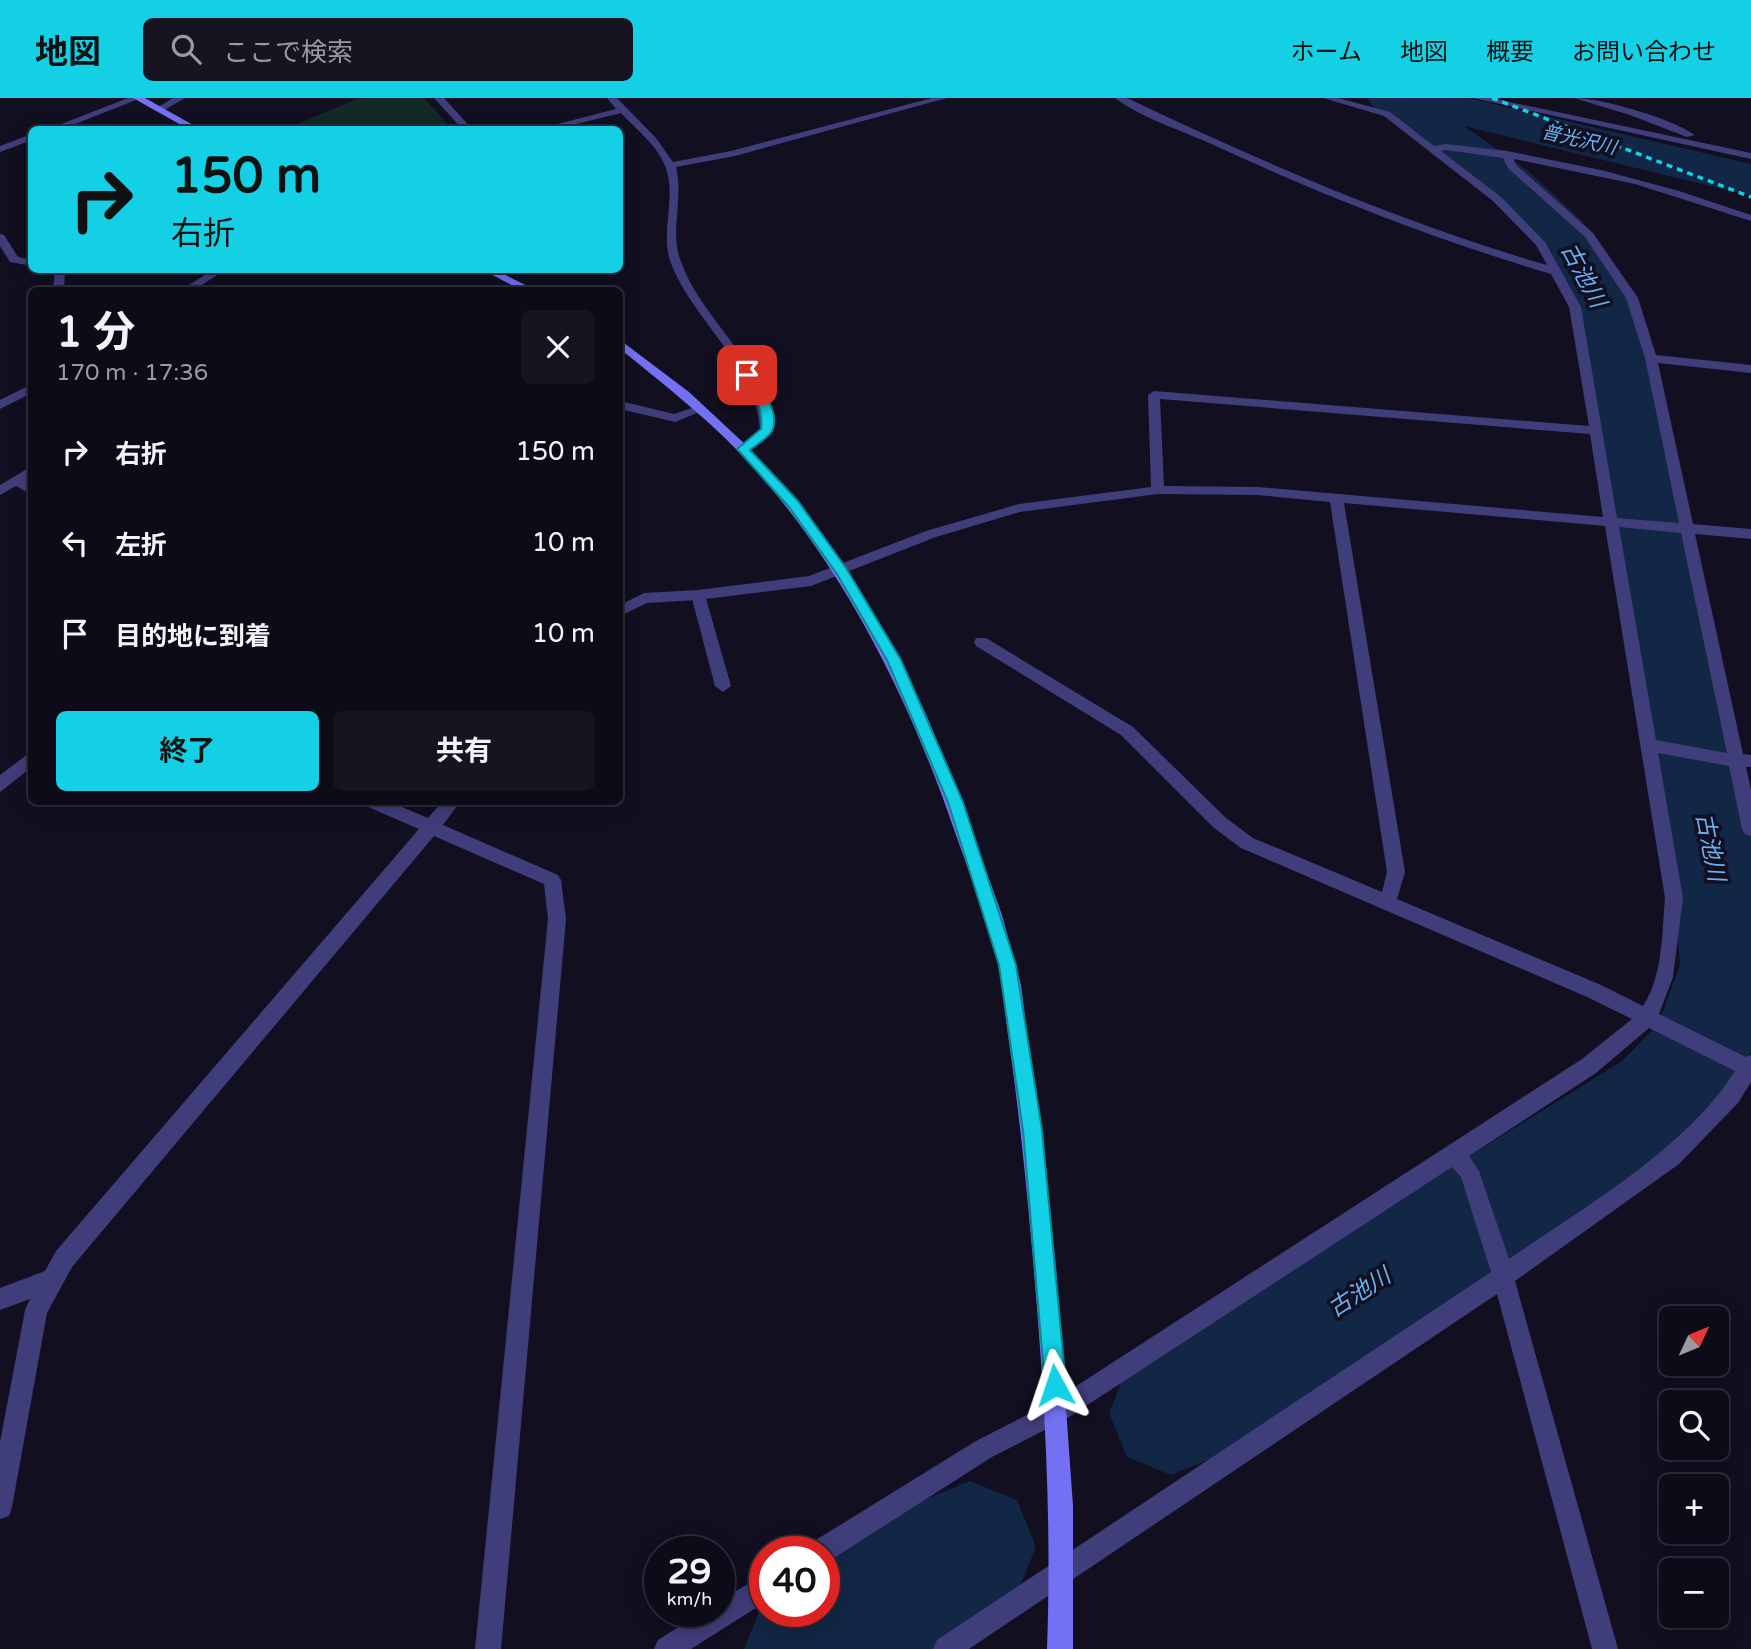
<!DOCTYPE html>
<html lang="ja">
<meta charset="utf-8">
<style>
body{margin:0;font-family:"Varela Round","Noto Sans JP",sans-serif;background:#161421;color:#f1f3f6;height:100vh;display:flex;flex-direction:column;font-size:26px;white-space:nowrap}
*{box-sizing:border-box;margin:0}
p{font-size:23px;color:#9a9ba2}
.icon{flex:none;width:38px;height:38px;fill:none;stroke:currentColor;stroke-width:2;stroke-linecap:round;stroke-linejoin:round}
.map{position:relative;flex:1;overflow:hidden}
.drawer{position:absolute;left:28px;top:189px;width:595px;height:518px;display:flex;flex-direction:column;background:#0d0b18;border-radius:10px;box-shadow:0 4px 18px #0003,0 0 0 2px #2d2b37}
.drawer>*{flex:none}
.hud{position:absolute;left:28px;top:28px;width:595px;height:147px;border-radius:10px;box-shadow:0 4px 18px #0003,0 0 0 2px #2d2b37;background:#13d0e5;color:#111;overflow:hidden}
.needle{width:46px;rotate:46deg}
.fabs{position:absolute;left:1659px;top:1208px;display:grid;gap:14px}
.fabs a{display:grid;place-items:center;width:70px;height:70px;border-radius:10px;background:#0d0b18;box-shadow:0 4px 18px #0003,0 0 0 2px #2d2b37;font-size:35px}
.speed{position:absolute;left:644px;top:1438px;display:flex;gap:14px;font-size:35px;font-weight:700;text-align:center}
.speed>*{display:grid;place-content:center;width:91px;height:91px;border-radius:50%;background:#0d0b18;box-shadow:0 4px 18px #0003,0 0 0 2px #2d2b37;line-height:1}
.speed small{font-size:18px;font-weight:400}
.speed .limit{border:10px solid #d22;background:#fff;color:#111}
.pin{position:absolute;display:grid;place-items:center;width:60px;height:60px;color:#fff;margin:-30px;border-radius:14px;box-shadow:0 4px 10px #0006}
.me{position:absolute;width:77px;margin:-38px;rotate:355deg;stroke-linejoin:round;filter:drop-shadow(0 0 5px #0008)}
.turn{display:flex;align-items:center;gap:24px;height:147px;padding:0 28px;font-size:32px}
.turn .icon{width:91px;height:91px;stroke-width:2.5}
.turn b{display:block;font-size:49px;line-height:60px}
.round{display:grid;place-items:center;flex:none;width:74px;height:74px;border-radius:10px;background:#161421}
.headline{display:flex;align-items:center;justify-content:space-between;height:119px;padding:0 28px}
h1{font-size:42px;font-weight:700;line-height:52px}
.button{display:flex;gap:14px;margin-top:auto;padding:14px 28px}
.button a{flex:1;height:80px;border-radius:10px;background:#13d0e5;color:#111;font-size:28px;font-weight:700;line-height:80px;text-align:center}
.button a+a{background:#161421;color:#f1f3f6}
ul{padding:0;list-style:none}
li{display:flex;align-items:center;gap:21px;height:91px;padding:0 28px}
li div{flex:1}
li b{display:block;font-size:26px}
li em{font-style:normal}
header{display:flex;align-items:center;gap:42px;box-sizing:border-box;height:98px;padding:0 35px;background:#13d0e5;color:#111}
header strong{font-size:33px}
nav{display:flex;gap:38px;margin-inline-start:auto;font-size:24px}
.search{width:490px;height:63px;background:#161421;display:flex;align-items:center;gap:18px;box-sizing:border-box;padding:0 24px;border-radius:10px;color:#9a9ba2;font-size:26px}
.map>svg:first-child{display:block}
</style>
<header>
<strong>地図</strong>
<div class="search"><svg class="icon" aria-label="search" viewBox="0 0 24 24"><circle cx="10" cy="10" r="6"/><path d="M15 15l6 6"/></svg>ここで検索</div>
<nav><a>ホーム</a><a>地図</a><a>概要</a><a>お問い合わせ</a></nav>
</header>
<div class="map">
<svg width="1751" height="1551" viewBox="0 0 1751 1551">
<rect width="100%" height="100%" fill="#110f20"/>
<path fill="#122928" d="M 359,0 L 424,0 L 452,31 L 286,31 Z"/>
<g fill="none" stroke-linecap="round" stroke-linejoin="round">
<path fill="#122645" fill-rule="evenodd" d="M 1367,0 L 1468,0 L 1751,66 L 1751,98 L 1464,28 L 1527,72 L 1580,121 L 1605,156 L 1633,204 L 1699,476 L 1751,720 L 1751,953 L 1734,992 L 1696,1037 L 1215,1359 L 1171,1377 L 1127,1359 L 1109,1315 L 1127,1271 L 1622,963 L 1658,926 L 1680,867 L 1674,800 L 1623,476 L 1573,204 L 1540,145 L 1489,94 L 1374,10 Z
M 970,1383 L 1017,1402 L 1036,1449 L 1017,1496 L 934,1551 L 744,1551 L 764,1502 L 765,1514 L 824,1514 L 824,1465 L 923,1402 Z"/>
<path fill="#403d7b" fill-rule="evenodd" d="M 698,492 L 705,497 L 731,588 L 723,594 L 715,588 L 691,497 Z"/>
<path fill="#403d7b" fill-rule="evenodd" d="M 128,0 L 141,0 L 60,32 L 46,32 Z
M 173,0 L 185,0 L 161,14 L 153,12 Z
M 434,0 L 444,0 L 473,32 L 463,32 Z
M 607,0 L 617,0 L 656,40 L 673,64 L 731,53 L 932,0 L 947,0 L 735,58 L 676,69 C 684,101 669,134 681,164 C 703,224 767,266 772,332 L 748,354 L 738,354 L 737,351 L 760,331 C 756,268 695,224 672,168 C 658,135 678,100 665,68 C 657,47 636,31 621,15 L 552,32 L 534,32 L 616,11 Z
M 1115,0 L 1127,0 C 1264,65 1402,125 1547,167 L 1536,147 L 1493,103 L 1384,18 L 1323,0 L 1338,0 L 1390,14 L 1434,48 L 1446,46 L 1507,53 L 1601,72 L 1679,93 L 1751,117 L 1751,123 L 1635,86 L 1514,61 L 1516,67 L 1593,135 L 1638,200 L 1656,257 L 1751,267 L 1751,275 L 1658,265 L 1693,426 L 1751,431 L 1751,441 L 1695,436 L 1743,656 L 1751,657 L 1751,669 L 1746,669 L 1751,692 L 1751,738 L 1745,736 L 1742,731 L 1729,668 L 1658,655 L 1683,800 L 1673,879 L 1659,916 L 1746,959 L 1751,957 L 1751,984 L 1738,1005 L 1679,1066 L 1515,1183 L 1618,1551 L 1592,1551 L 1497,1196 L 969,1551 L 933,1551 L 937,1542 L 1491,1174 L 1461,1079 L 1452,1069 L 1066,1321 L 992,1359 L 829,1463 L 824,1465 L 824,1454 L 808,1454 L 811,1445 L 976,1343 L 1050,1305 L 1582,961 L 1632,921 L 1587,899 L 1241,750 L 1214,730 L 1121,637 L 976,548 L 974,544 L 976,540 L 986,540 L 1133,629 L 1226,720 L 1253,740 L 1382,794 L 1387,774 L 1330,404 L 1258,397 L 1158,396 L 1020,414 L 936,439 L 811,488 L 698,502 L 647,505 L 620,518 L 620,507 L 644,495 L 698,492 L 809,478 L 926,433 L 1019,406 L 1151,389 L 1148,297 L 1154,293 L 1589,328 L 1569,209 L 1551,176 C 1433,141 1319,96 1207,44 C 1179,32 1138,18 1115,0 ZM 1446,52 L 1503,60 L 1508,70 L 1585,139 L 1626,200 L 1645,260 L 1679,425 L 1617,420 L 1581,209 L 1545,144 L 1501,99 L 1441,53 ZM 1160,301 L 1590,336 L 1603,419 L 1258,389 L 1164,388 ZM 1344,405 L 1605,428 L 1665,800 C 1662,834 1663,878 1643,908 L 1601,887 L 1397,801 L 1405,774 ZM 1619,429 L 1681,435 L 1727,655 L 1656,642 ZM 1649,930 L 1735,973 C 1686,1051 1584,1109 1509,1161 L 1479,1073 L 1469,1058 L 1596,975 Z
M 1473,0 L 1491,0 L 1751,55 L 1751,61 Z
M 1574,0 C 1602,0 1673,21 1695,37 L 1687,39 L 1630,17 Z
M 32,36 L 32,42 L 0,54 L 0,48 Z
M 0,136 L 4,137 L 18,159 L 32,162 L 32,168 L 10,164 L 0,148 Z
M 55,172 L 65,172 L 64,192 L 53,192 Z
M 213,172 L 225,172 L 194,192 L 181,192 Z
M 32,286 L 32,295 L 0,311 L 0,302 Z
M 620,303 L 674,316 L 701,307 L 707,311 L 675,324 L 620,311 Z
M 32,368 L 32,378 L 25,382 L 32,386 L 32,397 L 16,388 L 0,397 L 0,387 Z
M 32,653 L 32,669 L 0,694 L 0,677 Z
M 366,704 L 390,704 L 428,720 L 442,704 L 460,704 L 443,727 L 558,777 L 561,782 L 566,821 L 501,1551 L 475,1551 L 548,821 L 544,786 L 434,738 L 72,1169 L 47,1215 L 12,1409 L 9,1418 L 0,1421 L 0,1344 L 25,1212 L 30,1201 L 0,1212 L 0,1190 L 45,1173 L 56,1153 L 419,731 L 368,709 Z
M 765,1476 L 765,1504 L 691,1551 L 654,1551 L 658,1542 L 702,1514 L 719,1514 L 719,1503 Z"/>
<path fill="#7370f3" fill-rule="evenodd" d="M 133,0 L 145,0 L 202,32 L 190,32 Z
M 483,172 L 496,172 L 535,192 L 521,192 Z
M 620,242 L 689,294 L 748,349 L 800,408 L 846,472 L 889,543 L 925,614 L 956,689 L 1002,817 L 1021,887 L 1056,1169 L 1073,1408 L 1073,1551 L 1047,1551 C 1052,1417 1044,1284 1032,1151 C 1026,1082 1019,1013 1009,944 C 1005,918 1004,892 998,866 C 988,822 971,780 956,737 C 908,597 841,462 739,354 C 702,316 661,284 620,251 Z"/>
<path stroke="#13d0e5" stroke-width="3.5" stroke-dasharray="6 5" stroke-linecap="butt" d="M 1492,0 L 1751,99"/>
</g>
<path fill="#13d0e5" stroke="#0c8795" stroke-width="2" d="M 743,275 L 751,275 C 761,289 781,315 772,333 C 768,340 756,347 750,352 L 798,403 L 846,470 L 901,562 L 963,704 L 1016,867 L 1042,1032 L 1066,1287 L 1063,1295 L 1055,1298 L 1048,1295 L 1045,1287 L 1023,1032 L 999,867 L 948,704 L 887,562 L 837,476 L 789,409 L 737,351 L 761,331 C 764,311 753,294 742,277 Z"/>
<g text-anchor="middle" stroke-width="7" stroke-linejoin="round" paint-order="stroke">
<g font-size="19" font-style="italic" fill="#67b2f3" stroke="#110f20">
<text transform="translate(1579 41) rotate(13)" y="7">普光沢川</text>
</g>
<g font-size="23" font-style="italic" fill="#67b2f3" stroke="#110f20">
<text transform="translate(1584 177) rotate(62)" y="8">古池川</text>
<text transform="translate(1711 749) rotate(79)" y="8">古池川</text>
<text transform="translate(1359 1194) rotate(-33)" y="8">古池川</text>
</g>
</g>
</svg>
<div class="fabs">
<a><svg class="needle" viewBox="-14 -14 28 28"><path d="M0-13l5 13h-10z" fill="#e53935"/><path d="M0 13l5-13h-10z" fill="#9a9ba2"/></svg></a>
<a><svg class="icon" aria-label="search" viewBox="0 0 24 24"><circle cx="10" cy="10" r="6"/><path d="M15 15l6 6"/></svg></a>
<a>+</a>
<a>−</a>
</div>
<div class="speed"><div>29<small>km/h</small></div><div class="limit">40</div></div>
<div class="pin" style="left:747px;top:277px;background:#d93025"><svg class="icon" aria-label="arrive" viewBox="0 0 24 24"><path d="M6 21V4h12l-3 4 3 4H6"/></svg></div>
<svg class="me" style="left:1055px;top:1287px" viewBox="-20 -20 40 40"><path d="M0-17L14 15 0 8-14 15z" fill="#13d0e5" stroke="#fff" stroke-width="4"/></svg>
<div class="hud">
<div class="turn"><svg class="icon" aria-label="right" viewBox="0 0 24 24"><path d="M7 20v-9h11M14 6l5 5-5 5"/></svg><div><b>150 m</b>右折</div></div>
</div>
<section class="drawer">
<div class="headline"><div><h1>1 分</h1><p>170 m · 17:36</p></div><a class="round"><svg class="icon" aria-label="close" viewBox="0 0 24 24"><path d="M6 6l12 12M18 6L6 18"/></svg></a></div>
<ul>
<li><svg class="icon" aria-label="right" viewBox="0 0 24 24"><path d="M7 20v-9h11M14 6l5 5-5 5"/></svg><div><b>右折</b></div><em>150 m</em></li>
<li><svg class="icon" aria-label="left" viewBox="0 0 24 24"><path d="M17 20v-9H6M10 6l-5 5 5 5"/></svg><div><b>左折</b></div><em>10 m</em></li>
<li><svg class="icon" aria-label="arrive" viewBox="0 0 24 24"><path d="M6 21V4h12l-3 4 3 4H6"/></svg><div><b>目的地に到着</b></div><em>10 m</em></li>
</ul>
<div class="button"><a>終了</a><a>共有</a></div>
</section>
</div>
